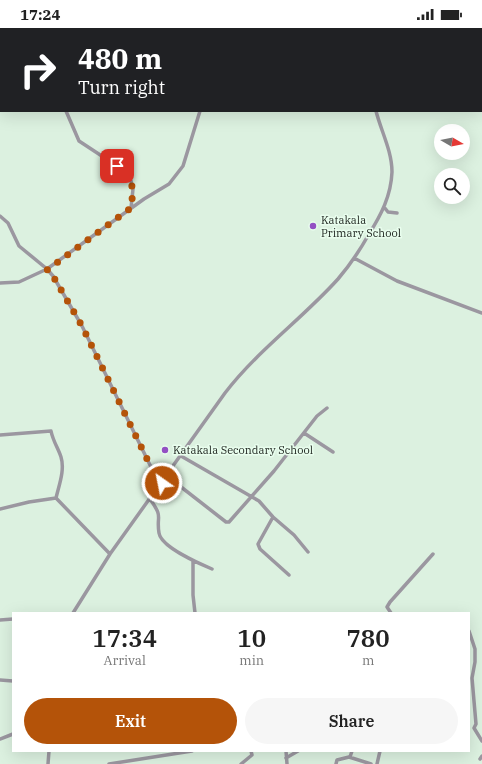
<!DOCTYPE html>
<style>
body{margin:0;font-family:"IBM Plex Serif",serif;background:#f6f6f6;color:#222;height:100vh;display:flex;flex-direction:column;font-size:15px;white-space:nowrap}
*{box-sizing:border-box;margin:0}
p{font-size:13px;color:#767676}
.icon{flex:none;width:22px;height:22px;fill:none;stroke:currentColor;stroke-width:2;stroke-linecap:round;stroke-linejoin:round}
.map{position:relative;flex:1;overflow:hidden}
.panel{position:absolute;left:12px;top:584px;width:458px;height:140px;display:flex;flex-direction:column;background:#fff;border-radius:0px;box-shadow:0 4px 16px #0002}
.panel>*{flex:none}
.top-card{position:absolute;left:0px;top:0px;width:482px;height:84px;box-shadow:0 4px 16px #0002;background:#202124;color:#fff;overflow:hidden}
.needle{width:26px;rotate:99deg}
.tools{position:absolute;left:434px;top:96px;display:grid;gap:8px}
.tools a{display:grid;place-items:center;width:36px;height:36px;border-radius:50%;background:#fff;box-shadow:0 4px 16px #0002;font-size:20px}
.pin{position:absolute;display:grid;place-items:center;width:34px;height:34px;color:#fff;margin:-17px;border-radius:8px;box-shadow:0 2px 6px #0006}
.me{position:absolute;width:44px;margin:-22px;rotate:327deg;stroke-linejoin:round;filter:drop-shadow(0 0 3px #0008)}
.turn{display:flex;align-items:center;gap:14px;height:84px;padding:0 12px;font-size:18px}
.turn .icon{width:52px;height:52px;stroke-width:2.5}
.turn b{display:block;font-size:28px;line-height:34px}
.eta{display:flex;justify-content:space-evenly;align-items:center;height:68px;text-align:center}
.eta b{font-size:24px;font-weight:600;line-height:28px}
.primary-button{display:flex;gap:8px;margin-top:auto;padding:8px 12px}
.primary-button a{flex:1;height:46px;border-radius:24px;background:#b45309;color:#fff;font-size:16px;font-weight:600;line-height:46px;text-align:center}
.primary-button a+a{background:#f6f6f6;color:#222}
.status{display:flex;justify-content:space-between;align-items:center;height:28px;padding:0 20px;background:#fff;direction:ltr}
.status svg{height:11px;fill:currentColor}
.map>svg:first-child{display:block}
</style>
<div class="status"><b>17:24</b><svg viewBox="0 0 49 12"><path d="M0 12V9h3v3zM5 12V6h3v6zM10 12V3h3v9zM15 12V0h3v12zM26 1h20v11H26zM47 4h2v5h-2z"/></svg></div>
<div class="map">
<svg width="482" height="736" viewBox="0 0 482 736">
<rect width="100%" height="100%" fill="#dcf1e0"/>
<g fill="none" stroke-linecap="round" stroke-linejoin="round">
<path stroke="#9b97a0" stroke-width="3.5" d="M 247,1 L 247,0
M 368,1 L 368,0
M 66,83 L 79,113 L 117,138 L 131,153 L 133,161 L 131,180
M 384,179 L 388,184 L 397,185
M 0,188 L 8,195 L 19,218 L 47,241 L 144,171 L 169,156 L 183,138 L 200,83
M 354,230 L 397,253 L 482,285
M 0,255 L 19,254 L 47,241 L 53,248 L 82,298 L 150,437 L 161,455
M 304,405 L 333,424
M 0,407 L 51,403 C 53,413 58,420 61,429 C 65,442 59,457 56,470
M 181,428 L 259,473 L 273,489 L 294,507 L 308,524
M 167,448 L 226,494 L 229,494 L 274,443 L 317,388 L 327,380
M 150,471 C 164,491 156,486 159,505 C 161,519 200,536 212,541
M 0,481 L 29,474 L 56,470 L 110,526
M 273,489 L 258,516 L 260,521 L 289,547
M 193,533 L 193,567 L 195,585
M 73,585 L 110,526 L 225,365 C 258,322 302,291 338,251 C 350,237 360,222 369,206 C 381,187 391,168 392,144 C 392,123 381,103 376,83
M 391,585 L 387,579 L 390,574 L 433,526
M 0,592 L 13,591
M 469,603 L 475,621 L 475,634 L 472,650 L 476,696 L 474,700 L 482,713
M 0,652 L 13,653
M 0,711 L 13,706
M 286,723 L 287,736
M 350,729 L 352,723
M 286,730 L 298,723
M 480,731 L 482,728
M 48,736 L 49,723
M 109,736 L 192,723
M 241,736 L 252,727 L 251,723
M 336,736 L 337,732 L 349,729 L 371,736
M 377,736 L 380,723"/>
</g>
<g fill="none" stroke-linecap="round" stroke-linejoin="round">
<path stroke="#b45309" stroke-width="7" stroke-dasharray="0 12.6" d="M 117,138 C 134,156 134,156 131,180 L 47,242 L 53,248 L 82,298 L 150,437 L 162,455"/>
</g>
<g fill="#934fc3" stroke="#e9feee" stroke-width="1.5">
<circle cx="313" cy="198" r="4"/>
<circle cx="165" cy="422" r="4"/>
</g>
<g text-anchor="middle" stroke-width="3" stroke-linejoin="round" paint-order="stroke">
<g font-size="11" fill="#232a24" stroke="#e9feee" text-anchor="start">
<text x="321" y="196">Katakala<tspan x="321" dy="13">Primary School</tspan></text>
<text x="173" y="426">Katakala Secondary School</text>
</g>
</g>
</svg>
<div class="tools">
<a><svg class="needle" viewBox="-14 -14 28 28"><path d="M0-13l5 13h-10z" fill="#e53935"/><path d="M0 13l5-13h-10z" fill="#767676"/></svg></a>
<a><svg class="icon" aria-label="search" viewBox="0 0 24 24"><circle cx="10" cy="10" r="6"/><path d="M15 15l6 6"/></svg></a>
</div>
<div class="pin" style="left:117px;top:138px;background:#d93025"><svg class="icon" aria-label="arrive" viewBox="0 0 24 24"><path d="M6 21V4h12l-3 4 3 4H6"/></svg></div>
<svg class="me" style="left:162px;top:455px" viewBox="-20 -20 40 40"><circle r="17" fill="#b45309" stroke="#fff" stroke-width="3"/><path d="M0-11L8 9 0 5-8 9z" fill="#fff"/></svg>
<div class="top-card">
<div class="turn"><svg class="icon" aria-label="right" viewBox="0 0 24 24"><path d="M7 20v-9h11M14 6l5 5-5 5"/></svg><div><b>480 m</b>Turn right</div></div>
</div>
<section class="panel">
<div class="eta">
<div><b>17:34</b><p>Arrival</p></div>
<div><b>10</b><p>min</p></div>
<div><b>780</b><p>m</p></div>
</div>
<div class="primary-button"><a>Exit</a><a>Share</a></div>
</section>
</div>
